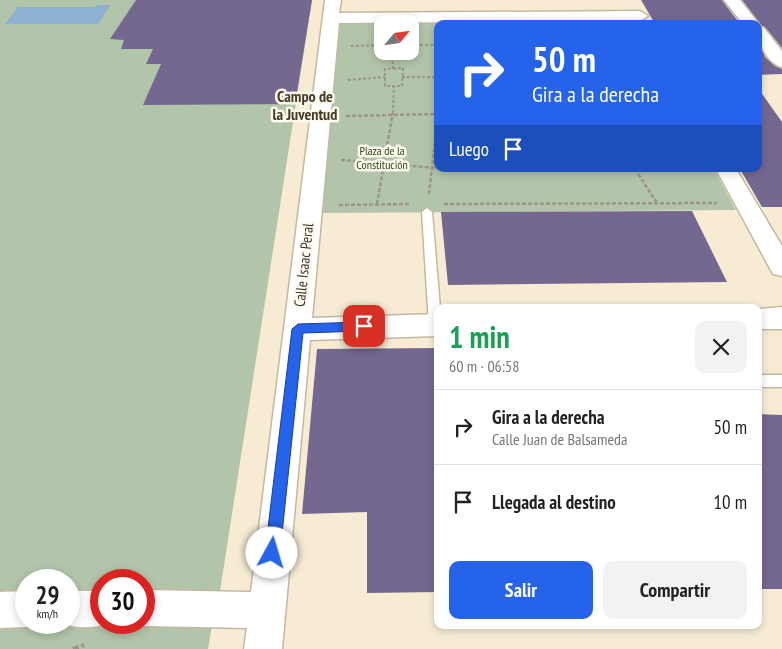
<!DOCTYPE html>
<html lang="es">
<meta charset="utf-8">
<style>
body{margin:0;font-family:"PT Sans Narrow",sans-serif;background:#f2f2f2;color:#222;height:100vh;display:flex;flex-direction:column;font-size:19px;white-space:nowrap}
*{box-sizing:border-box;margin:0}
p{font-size:16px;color:#767676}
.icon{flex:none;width:28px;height:28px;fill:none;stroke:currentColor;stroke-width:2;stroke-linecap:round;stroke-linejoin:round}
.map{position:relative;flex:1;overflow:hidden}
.side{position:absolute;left:434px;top:304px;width:328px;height:325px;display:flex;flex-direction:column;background:#fff;border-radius:10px;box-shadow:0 2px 8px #0003}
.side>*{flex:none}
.hud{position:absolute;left:434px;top:20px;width:328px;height:152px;border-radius:10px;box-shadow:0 2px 8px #0003;background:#2563eb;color:#fff;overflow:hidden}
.needle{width:32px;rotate:61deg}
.tools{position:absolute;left:374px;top:15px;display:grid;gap:10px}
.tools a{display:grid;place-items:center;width:45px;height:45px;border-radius:10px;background:#fff;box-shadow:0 2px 8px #0003;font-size:25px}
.speed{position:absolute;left:15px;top:569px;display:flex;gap:10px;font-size:25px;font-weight:700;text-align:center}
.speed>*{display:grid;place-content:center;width:65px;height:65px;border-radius:50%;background:#fff;box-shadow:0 2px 8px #0003;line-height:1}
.speed small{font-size:12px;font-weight:400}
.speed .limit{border:8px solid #d22;background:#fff;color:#111}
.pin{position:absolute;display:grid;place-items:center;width:42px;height:42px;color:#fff;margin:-21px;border-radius:10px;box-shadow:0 2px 8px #0006}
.me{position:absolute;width:55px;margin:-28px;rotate:6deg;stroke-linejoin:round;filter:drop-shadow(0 0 4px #0008)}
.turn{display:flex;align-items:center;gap:18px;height:105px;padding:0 15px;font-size:22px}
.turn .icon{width:65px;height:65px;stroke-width:2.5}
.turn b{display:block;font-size:35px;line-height:42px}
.then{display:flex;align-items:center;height:48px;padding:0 15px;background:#0003;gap:10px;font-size:19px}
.round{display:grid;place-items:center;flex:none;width:52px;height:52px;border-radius:10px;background:#f2f2f2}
.head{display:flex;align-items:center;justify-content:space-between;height:85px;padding:0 15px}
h1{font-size:30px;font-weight:800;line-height:38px;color:#1e9e55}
.primary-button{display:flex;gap:10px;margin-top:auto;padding:10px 15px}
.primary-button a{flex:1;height:58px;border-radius:10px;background:#2563eb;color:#fff;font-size:20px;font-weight:800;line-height:58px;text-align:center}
.primary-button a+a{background:#f2f2f2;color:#222}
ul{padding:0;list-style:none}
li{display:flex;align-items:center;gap:15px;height:75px;padding:0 15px;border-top:1px solid #e0e0e0}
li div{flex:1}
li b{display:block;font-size:19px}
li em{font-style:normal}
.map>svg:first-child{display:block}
</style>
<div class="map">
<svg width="782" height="649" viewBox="0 0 782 649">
<rect width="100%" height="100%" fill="#f7ecd3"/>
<path fill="#b2c4aa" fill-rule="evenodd" d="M 0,0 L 312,0 L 220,591 L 144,592 L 144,580 L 101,580 L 101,592 L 69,592 L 69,580 L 26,580 L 26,593 L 0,593 Z
M 340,23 L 634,23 L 438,24 L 438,169 L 714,169 L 736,210 L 322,213 ZM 382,24 L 410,24 L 410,51 L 382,51 Z
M 144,608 L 215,608 L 208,649 L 0,649 L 0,610 L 26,609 L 26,622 L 69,622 L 69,609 L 101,609 L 101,622 L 144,622 Z"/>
<path fill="#8cb1d2" d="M 97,5 L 110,5 L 98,24 L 5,24 L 18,7 L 95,7 Z"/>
<path fill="#756890" d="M 136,0 L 312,0 L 295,104 L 143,105 L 161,64 L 146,64 L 153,49 L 121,49 L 124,40 L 110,39 Z
M 641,0 L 722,0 L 740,24 L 655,24 Z
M 742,0 L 782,0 L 782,48 L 765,27 L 761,25 Z
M 758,40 L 765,57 L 775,66 L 782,69 L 782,74 L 758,75 Z
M 758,88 L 782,122 L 782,207 L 762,207 L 740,169 L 758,169 Z
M 692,211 L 727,282 L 448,285 L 441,212 Z
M 438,348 L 438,592 L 367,593 L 367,512 L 302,514 L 317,349 Z
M 758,414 L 782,415 L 782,589 L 758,589 Z"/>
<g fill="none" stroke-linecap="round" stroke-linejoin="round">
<g stroke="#c4b9a0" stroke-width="3">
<path id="lane" d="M 427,208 L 432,212 L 440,308 L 438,308 L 438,329 L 431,329 L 429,325 L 422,212 Z
M 758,375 L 782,375 L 782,387 L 758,387 Z"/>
</g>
<g stroke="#c4b9a0" stroke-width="3">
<path id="street" d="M 325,0 L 341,0 L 339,13 L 640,11 L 648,16 L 640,21 L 339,23 L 312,318 L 438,314 L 438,336 L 310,340 L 282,649 L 244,649 L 247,628 L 144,626 L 136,622 L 144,622 L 144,590 L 251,592 Z
M 724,0 L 740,0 L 759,24 L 758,26 L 758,24 L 743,24 Z
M 758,26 L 764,28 L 782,51 L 782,67 C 766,63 756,40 758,26 Z
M 716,169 L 736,169 L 782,246 L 782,276 L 773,274 Z
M 782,307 L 782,329 L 758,329 L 758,309 Z
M 26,591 L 26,622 L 37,622 L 26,627 L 0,628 L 0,592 Z
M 69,591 L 101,591 L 101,622 L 112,622 C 95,629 75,629 58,622 L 69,622 Z"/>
</g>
<path stroke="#9e9684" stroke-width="2" stroke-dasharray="3 2" stroke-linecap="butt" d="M 410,45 L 438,45
M 351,46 L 382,45
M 392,51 L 393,69
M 403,68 L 402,86 L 385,86 L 385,69 Z
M 402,77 L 438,77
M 348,80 L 385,77
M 393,113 L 394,86"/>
<path stroke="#9e9684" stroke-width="2.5" stroke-dasharray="4 2" stroke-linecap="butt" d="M 346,116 L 438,114
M 341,160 L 438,168
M 635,169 L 657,203
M 429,194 L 438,116
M 377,204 L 393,112
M 444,204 L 717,203
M 339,205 L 410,204"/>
<path stroke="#9e9684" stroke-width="4" stroke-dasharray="6 3" stroke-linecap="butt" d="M 73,649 L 84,645"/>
<use href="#lane" fill="#fff" fill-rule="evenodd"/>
<use href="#street" fill="#fff" fill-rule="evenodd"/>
</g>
<path fill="#2563eb" stroke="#184099" d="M 364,322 L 369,326 L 364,331 L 303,333 L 280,553 L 277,559 L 272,561 L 267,559 L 265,553 L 292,329 L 298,324 Z"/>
<g text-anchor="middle" stroke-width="5" stroke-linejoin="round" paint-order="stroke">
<g font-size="12" fill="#264910" stroke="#fefaef">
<text x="382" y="155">Plaza de la<tspan x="382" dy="14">Constitución</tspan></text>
</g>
<g font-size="15" fill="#3b372d" stroke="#fefaef">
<text transform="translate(304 265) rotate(-84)" y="5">Calle Isaac Peral</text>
</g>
<g font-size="16" font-weight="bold" fill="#453b27" stroke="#fefaef">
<text x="305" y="102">Campo de<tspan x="305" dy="18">la Juventud</tspan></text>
</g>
</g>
</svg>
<div class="tools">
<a><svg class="needle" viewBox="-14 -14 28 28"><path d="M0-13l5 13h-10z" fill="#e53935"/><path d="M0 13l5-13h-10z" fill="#767676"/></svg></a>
</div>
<div class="speed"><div>29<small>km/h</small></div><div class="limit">30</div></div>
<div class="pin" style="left:364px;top:326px;background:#d93025"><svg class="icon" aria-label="arrive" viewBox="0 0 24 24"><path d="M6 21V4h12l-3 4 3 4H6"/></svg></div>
<svg class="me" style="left:272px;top:553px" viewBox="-20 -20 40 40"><circle r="19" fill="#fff"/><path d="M0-13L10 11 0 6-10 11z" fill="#2563eb"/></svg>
<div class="hud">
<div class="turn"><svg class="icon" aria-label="right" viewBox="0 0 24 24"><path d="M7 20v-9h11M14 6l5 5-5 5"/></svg><div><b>50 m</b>Gira a la derecha</div></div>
<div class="then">Luego<svg class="icon" aria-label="arrive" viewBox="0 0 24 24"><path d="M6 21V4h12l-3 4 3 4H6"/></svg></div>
</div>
<section class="side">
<div class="head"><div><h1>1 min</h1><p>60 m · 06:58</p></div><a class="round"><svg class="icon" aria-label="close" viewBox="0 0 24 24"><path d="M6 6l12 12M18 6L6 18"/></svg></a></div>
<ul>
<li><svg class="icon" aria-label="right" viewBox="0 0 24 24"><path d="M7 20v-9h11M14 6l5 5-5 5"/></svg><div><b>Gira a la derecha</b><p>Calle Juan de Balsameda</p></div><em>50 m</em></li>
<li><svg class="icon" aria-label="arrive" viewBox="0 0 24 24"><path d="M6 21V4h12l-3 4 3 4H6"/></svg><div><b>Llegada al destino</b></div><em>10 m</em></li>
</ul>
<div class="primary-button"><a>Salir</a><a>Compartir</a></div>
</section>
</div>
